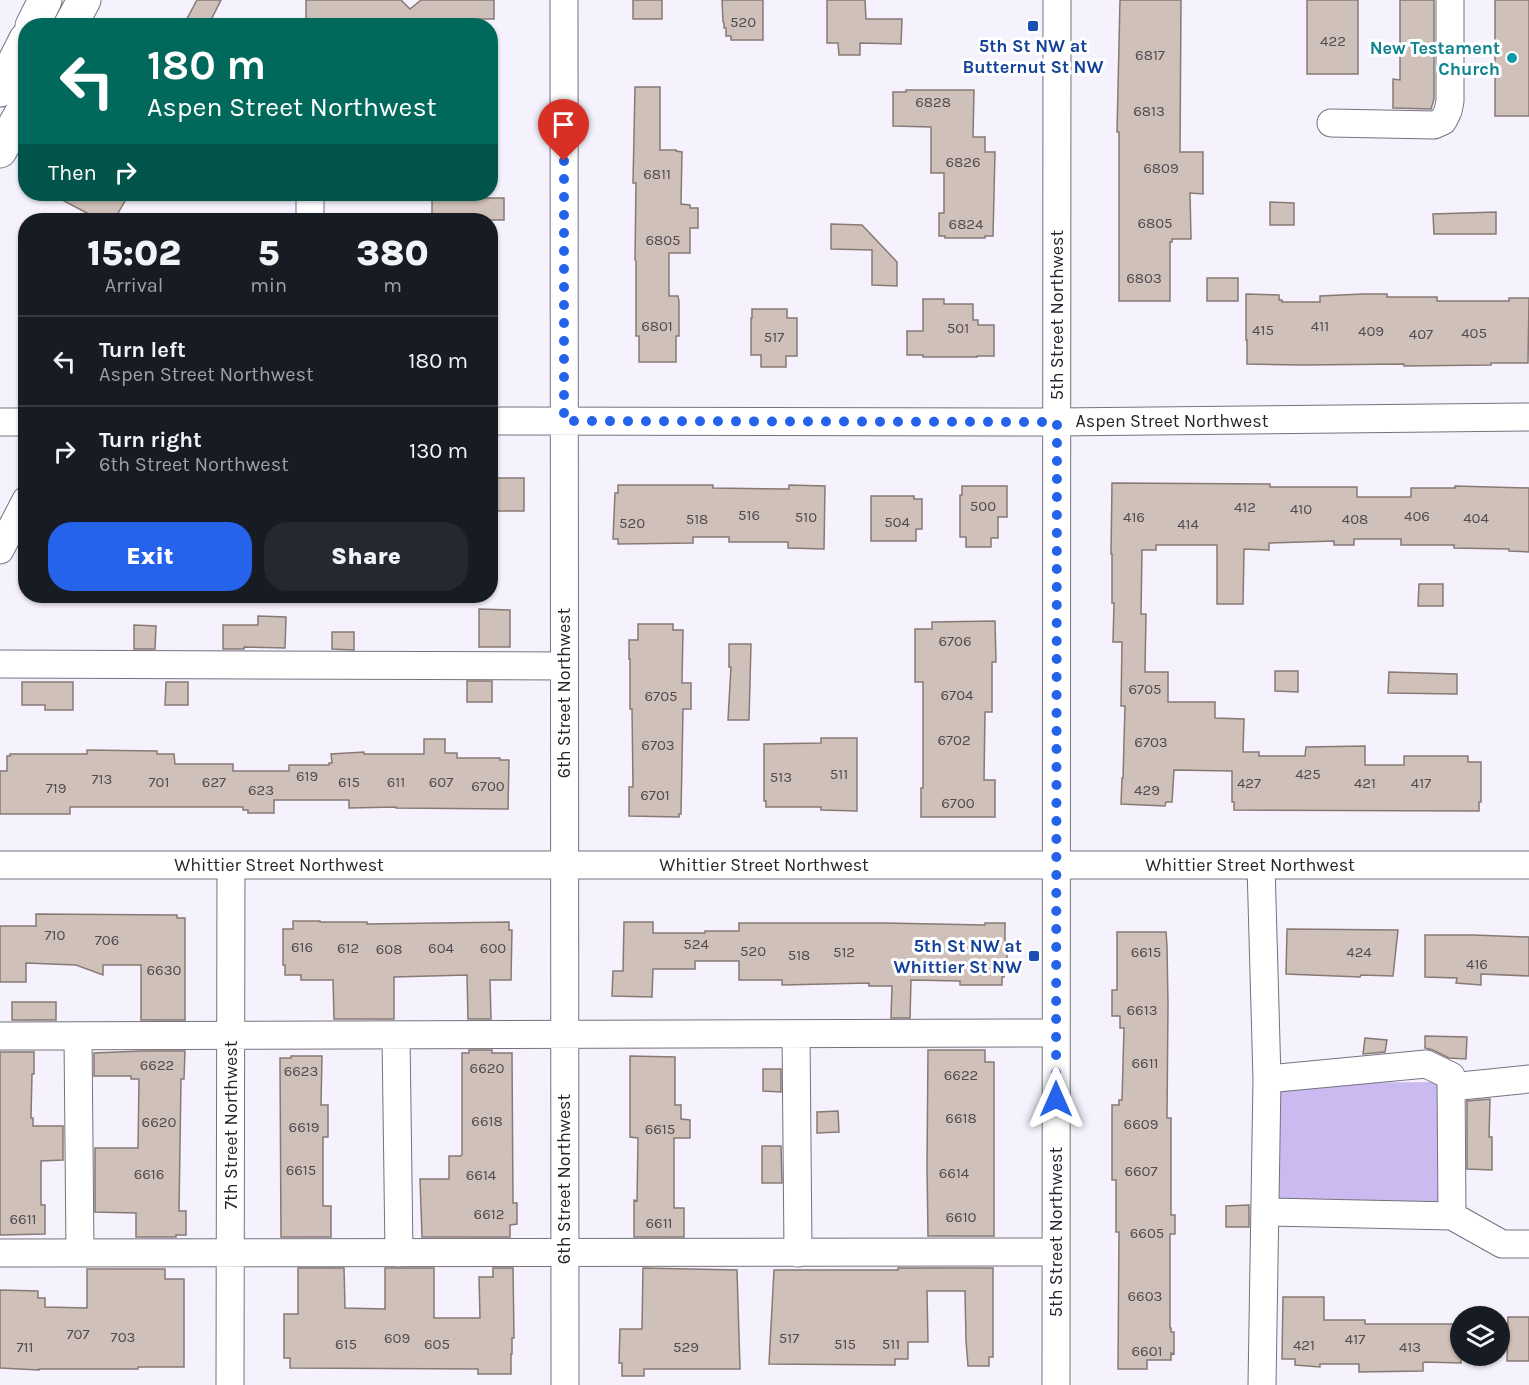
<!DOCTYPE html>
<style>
body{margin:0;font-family:Karla,sans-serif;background:#242831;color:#f1f3f6;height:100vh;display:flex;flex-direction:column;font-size:22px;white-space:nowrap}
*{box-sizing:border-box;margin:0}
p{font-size:20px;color:#9ea1a6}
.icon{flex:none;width:33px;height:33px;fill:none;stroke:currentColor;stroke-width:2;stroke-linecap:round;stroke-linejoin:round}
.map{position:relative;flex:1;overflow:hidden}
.side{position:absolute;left:18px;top:213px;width:480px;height:390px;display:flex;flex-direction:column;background:#171b24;border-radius:24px;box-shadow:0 2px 4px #0004}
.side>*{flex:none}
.top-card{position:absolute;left:18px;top:18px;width:480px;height:183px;border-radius:24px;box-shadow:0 2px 4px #0004;background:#00695c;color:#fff;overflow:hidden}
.fabs{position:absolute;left:1450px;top:1306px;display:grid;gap:12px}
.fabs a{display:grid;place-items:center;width:60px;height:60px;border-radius:50%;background:#171b24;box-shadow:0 2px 4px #0004;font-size:30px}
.pin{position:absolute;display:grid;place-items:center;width:51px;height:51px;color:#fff;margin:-62px -26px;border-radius:50% 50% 50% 0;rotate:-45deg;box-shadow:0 0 6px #0007}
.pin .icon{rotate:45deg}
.me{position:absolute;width:66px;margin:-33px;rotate:0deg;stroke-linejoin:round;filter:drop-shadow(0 0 4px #0008)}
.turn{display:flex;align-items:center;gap:21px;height:126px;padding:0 30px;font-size:27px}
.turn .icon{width:78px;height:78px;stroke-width:2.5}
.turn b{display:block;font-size:42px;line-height:51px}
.then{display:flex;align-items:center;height:57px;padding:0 30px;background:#0003;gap:12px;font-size:22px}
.eta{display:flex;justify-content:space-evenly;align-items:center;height:102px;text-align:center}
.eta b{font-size:36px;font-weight:800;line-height:42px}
.cta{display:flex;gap:12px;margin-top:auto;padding:12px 30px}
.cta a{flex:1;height:69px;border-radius:24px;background:#2563eb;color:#fff;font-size:24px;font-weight:800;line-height:69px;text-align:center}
.cta a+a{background:#242831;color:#f1f3f6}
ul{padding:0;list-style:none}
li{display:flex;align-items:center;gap:18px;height:90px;padding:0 30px;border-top:2px solid #363941}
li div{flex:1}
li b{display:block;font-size:22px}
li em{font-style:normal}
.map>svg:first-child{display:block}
</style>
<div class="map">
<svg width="1529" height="1385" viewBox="0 0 1529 1385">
<rect width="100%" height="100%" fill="#f5f2fd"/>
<path fill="#cbbaef" d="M 1441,1082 L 1442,1205 L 1279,1206 L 1279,1083 Z"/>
<path fill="#cfc0ba" stroke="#877974" stroke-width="1.5" d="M 197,0 L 221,0 L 208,26 L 183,26 Z
M 306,0 L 401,0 L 410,9 L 421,0 L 494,0 L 494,19 L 456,19 L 456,26 L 306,26 Z
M 633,0 L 662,0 L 662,19 L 633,19 Z
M 722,0 L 763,0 L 763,40 L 731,40 L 731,36 L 726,36 L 726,28 L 724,28 L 724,23 L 723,22 Z
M 827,0 L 865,0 L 866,19 L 902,19 L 901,44 L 860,43 L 860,55 L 839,55 L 838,43 L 827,43 Z
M 1120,0 L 1181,0 L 1180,152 L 1203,152 L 1203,194 L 1190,193 L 1191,239 L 1172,239 L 1172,242 L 1170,242 L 1170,301 L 1119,301 L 1119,132 L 1117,132 Z
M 1307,0 L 1358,0 L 1358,74 L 1307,74 Z
M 1400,0 L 1434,0 L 1434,99 L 1431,109 L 1393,108 L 1393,79 L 1400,80 Z
M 1495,0 L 1529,0 L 1529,116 L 1495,116 Z
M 635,87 L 660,87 L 660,150 L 676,150 L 676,151 L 682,152 L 681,204 L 690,205 L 690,208 L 698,208 L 698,228 L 690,228 L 690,253 L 669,253 L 669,296 L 678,296 L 679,301 L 679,336 L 676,336 L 676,362 L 639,362 L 639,336 L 636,336 L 636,261 L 635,260 L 636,183 L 633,183 Z
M 906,90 L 974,90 L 973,137 L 985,137 L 985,152 L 995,152 L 993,236 L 985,236 L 985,238 L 945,238 L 945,236 L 939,236 L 939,213 L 944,213 L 944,173 L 931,173 L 931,127 L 893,126 L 893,92 L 906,92 Z
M 51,194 L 129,194 L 114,220 L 100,220 Z
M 455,198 L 504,198 L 504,220 L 432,220 L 432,200 L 455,200 Z
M 1270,202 L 1294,203 L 1294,225 L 1270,225 Z
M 1496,212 L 1496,234 L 1434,234 L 1433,214 Z
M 831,224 L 862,225 L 897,262 L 897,286 L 872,285 L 872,250 L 831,249 Z
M 1207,278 L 1238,278 L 1238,301 L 1207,301 Z
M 1246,294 L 1279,295 L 1279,300 L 1282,300 L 1282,302 L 1320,302 L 1320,296 L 1363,294 L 1387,294 L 1387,297 L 1437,297 L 1437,301 L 1509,301 L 1509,298 L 1529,298 L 1528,363 L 1491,363 L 1491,365 L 1404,366 L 1404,364 L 1302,365 L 1247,364 L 1247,340 L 1246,340 Z
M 923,299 L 944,299 L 944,304 L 973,304 L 973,320 L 978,320 L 978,325 L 994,325 L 994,356 L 977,356 L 977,357 L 923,357 L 923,355 L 907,355 L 907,331 L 923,331 Z
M 752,309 L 787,309 L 787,318 L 797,318 L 797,356 L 786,356 L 786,367 L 761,367 L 761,355 L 751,355 L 751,318 L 752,318 Z
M 490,478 L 524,478 L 524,511 L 490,511 Z
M 1112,483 L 1270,484 L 1270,487 L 1357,487 L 1357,497 L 1411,497 L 1411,488 L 1455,488 L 1455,486 L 1529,488 L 1529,552 L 1509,551 L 1509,549 L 1454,548 L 1454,545 L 1401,545 L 1401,539 L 1354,539 L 1354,545 L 1334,545 L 1334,541 L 1269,543 L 1269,550 L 1244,549 L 1243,604 L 1217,604 L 1217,545 L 1156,545 L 1156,550 L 1142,550 L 1141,614 L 1146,614 L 1145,672 L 1168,672 L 1168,702 L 1215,702 L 1215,718 L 1244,719 L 1243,752 L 1259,752 L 1259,756 L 1305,756 L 1306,747 L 1365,746 L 1365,765 L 1404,765 L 1404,756 L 1468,756 L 1468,762 L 1481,762 L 1481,802 L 1479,802 L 1479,811 L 1234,810 L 1234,802 L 1232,802 L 1232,771 L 1174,770 L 1172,802 L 1166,802 L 1165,806 L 1121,804 L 1122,778 L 1123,778 L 1125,706 L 1121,706 L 1122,642 L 1113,642 L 1114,603 L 1112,603 L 1112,554 L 1111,554 Z
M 618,485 L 713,485 L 713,488 L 789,489 L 789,485 L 825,486 L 824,549 L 788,548 L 788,542 L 729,542 L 729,537 L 693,537 L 693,543 L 618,544 L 618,539 L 613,539 L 615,493 L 618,493 Z
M 962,486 L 1007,486 L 1007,517 L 998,517 L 998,538 L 991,538 L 991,547 L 966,547 L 966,537 L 960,537 L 960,495 L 962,495 Z
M 871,496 L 914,496 L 914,499 L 922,499 L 922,529 L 916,529 L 916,541 L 871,541 Z
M 1419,584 L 1443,584 L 1443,606 L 1418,606 Z
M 479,609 L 510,610 L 510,647 L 479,647 Z
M 258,616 L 286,617 L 285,648 L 244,647 L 244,649 L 223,649 L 223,625 L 258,625 Z
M 995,621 L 996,662 L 992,662 L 992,712 L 985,712 L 984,780 L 995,780 L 995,817 L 921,817 L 921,788 L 923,788 L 923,682 L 915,682 L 915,629 L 932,629 L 932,622 Z
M 638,624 L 673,624 L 673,630 L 683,630 L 682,683 L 691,683 L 691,709 L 683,709 L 681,814 L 679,814 L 679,817 L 629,816 L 629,787 L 633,787 L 632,709 L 630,709 L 630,659 L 629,659 L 629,640 L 638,640 Z
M 134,625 L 156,626 L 155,649 L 134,649 Z
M 332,632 L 354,632 L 354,650 L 332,649 Z
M 729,644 L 751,644 L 749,720 L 728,720 L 731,667 L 729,667 Z
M 1275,671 L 1298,671 L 1298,692 L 1275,691 Z
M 1389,672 L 1457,674 L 1457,694 L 1388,693 Z
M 467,681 L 492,681 L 492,702 L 467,702 Z
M 22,682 L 73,682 L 73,710 L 45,710 L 45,705 L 22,705 Z
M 166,682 L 188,682 L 188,705 L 165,705 Z
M 821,738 L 857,738 L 857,811 L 821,810 L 821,807 L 766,807 L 766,801 L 764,801 L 764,744 L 821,743 Z
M 424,739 L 445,739 L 445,753 L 457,753 L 457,758 L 500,758 L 500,760 L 509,760 L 508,809 L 396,808 L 396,807 L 349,808 L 349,800 L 274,800 L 274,813 L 248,813 L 248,810 L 243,810 L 243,807 L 70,807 L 70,814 L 0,814 L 0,771 L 7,771 L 7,756 L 10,756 L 10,754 L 87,754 L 87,750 L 157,751 L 157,754 L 174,754 L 175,764 L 233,764 L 233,771 L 289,771 L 289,765 L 329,765 L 329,763 L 332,763 L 331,754 L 364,752 L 364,754 L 424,754 Z
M 36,914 L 177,915 L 177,918 L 185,918 L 185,1020 L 141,1020 L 141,965 L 103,965 L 103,975 L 76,965 L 26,963 L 26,982 L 0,982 L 0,926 L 36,926 Z
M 293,921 L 320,921 L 320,922 L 367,922 L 367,924 L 509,922 L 509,930 L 512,930 L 511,980 L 490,980 L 491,1019 L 468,1019 L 467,975 L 394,977 L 394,1019 L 334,1019 L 333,980 L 301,980 L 301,975 L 285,975 L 285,965 L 283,965 L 283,929 L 293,929 Z
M 624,922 L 653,922 L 653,933 L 705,933 L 705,931 L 739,931 L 739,923 L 884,923 L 985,925 L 985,923 L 1005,923 L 1005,945 L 1007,945 L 1007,964 L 1004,964 L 1004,977 L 1002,977 L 1002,985 L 960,985 L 960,981 L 911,980 L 910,1018 L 891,1018 L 892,986 L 869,986 L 869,983 L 782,985 L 782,980 L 739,980 L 739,961 L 695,961 L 695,969 L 653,969 L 652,997 L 612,996 L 613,971 L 623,971 Z
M 1287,929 L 1398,930 L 1393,976 L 1361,975 L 1360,977 L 1286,974 Z
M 1117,932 L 1166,932 L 1167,946 L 1168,1004 L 1167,1118 L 1171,1118 L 1171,1215 L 1175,1215 L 1175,1234 L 1170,1234 L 1170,1328 L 1171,1328 L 1171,1332 L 1174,1332 L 1174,1354 L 1171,1353 L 1171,1360 L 1147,1360 L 1147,1369 L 1118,1369 L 1119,1232 L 1116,1232 L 1116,1180 L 1112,1180 L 1112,1105 L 1119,1105 L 1119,1100 L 1122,1100 L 1124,1028 L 1120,1028 L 1120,1016 L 1112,1016 L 1112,990 L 1117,990 Z
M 1425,935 L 1473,935 L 1529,937 L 1529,976 L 1481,974 L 1481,985 L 1456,983 L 1457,978 L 1425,977 Z
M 12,1002 L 56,1002 L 56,1020 L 12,1020 Z
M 1425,1036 L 1467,1037 L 1466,1059 L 1449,1058 L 1433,1050 L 1425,1048 Z
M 1365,1038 L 1387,1040 L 1385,1052 L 1363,1054 Z
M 469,1050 L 492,1050 L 492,1053 L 512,1053 L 513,1203 L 517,1203 L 517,1224 L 510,1225 L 510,1237 L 422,1237 L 420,1179 L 449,1179 L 449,1156 L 461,1156 L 462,1154 L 462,1053 L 469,1053 Z
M 928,1050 L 985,1050 L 985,1062 L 994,1062 L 994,1236 L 928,1236 L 927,1166 Z
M 141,1051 L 185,1051 L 184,1079 L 181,1079 L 179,1211 L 186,1211 L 186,1235 L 176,1235 L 176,1237 L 136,1237 L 136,1213 L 95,1212 L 95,1148 L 138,1148 L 139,1079 L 131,1079 L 131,1076 L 94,1076 L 94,1053 Z
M 0,1052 L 34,1052 L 34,1074 L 32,1074 L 31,1118 L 33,1118 L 33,1126 L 63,1126 L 63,1160 L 41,1161 L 41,1205 L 45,1205 L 45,1234 L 0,1235 Z
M 291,1056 L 322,1056 L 321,1105 L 328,1105 L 328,1137 L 323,1137 L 323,1206 L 331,1206 L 331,1237 L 281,1237 L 280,1058 L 291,1058 Z
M 630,1056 L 675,1057 L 675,1105 L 681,1105 L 681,1119 L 690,1120 L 690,1138 L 674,1138 L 674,1208 L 684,1208 L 684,1237 L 634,1237 L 634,1200 L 637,1201 L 638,1138 L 630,1137 Z
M 763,1069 L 781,1069 L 781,1092 L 763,1091 Z
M 1490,1099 L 1489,1137 L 1492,1137 L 1492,1170 L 1467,1169 L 1467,1101 Z
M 838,1111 L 839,1132 L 817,1133 L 817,1112 Z
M 762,1146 L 781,1146 L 782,1183 L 762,1183 Z
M 1249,1205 L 1249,1227 L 1226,1227 L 1226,1206 Z
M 298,1268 L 344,1268 L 345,1308 L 385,1309 L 385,1268 L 434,1268 L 434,1318 L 480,1318 L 479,1277 L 493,1277 L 493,1268 L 513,1268 L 514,1338 L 512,1338 L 512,1354 L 511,1354 L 511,1374 L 478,1374 L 478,1369 L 290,1368 L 290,1358 L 284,1358 L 284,1314 L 298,1314 Z
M 643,1268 L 737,1270 L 740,1369 L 644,1369 L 644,1376 L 622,1376 L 622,1363 L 619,1363 L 620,1329 L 642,1329 Z
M 898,1268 L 993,1268 L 993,1357 L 989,1357 L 989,1366 L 968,1366 L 966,1341 L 965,1291 L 927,1291 L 928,1342 L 908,1342 L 908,1359 L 895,1359 L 895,1365 L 769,1364 L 774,1270 L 898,1270 Z
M 87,1269 L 165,1269 L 165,1279 L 184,1279 L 184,1367 L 138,1367 L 138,1369 L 39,1369 L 39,1370 L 0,1368 L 0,1290 L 38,1291 L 38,1298 L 45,1298 L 45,1307 L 87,1308 Z
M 1283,1297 L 1324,1297 L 1324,1320 L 1365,1320 L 1365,1324 L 1461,1324 L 1461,1363 L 1425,1362 L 1423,1363 L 1423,1371 L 1359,1372 L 1359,1364 L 1320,1364 L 1320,1367 L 1295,1365 L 1295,1359 L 1282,1359 Z
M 1508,1317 L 1529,1317 L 1529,1361 L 1507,1361 Z"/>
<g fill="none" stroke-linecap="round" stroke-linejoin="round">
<g stroke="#75727e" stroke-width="29">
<path id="minor" d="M 564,0 L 565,1385
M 1331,123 L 1434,125 L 1443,121 L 1448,111 L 1450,101 L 1450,0
M 310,194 L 310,220
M 490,421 L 1057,422 L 1529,417
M 0,422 L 26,422
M 0,550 L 26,500
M 0,664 L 564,666
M 0,865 L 1529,865
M 1261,865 L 1267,1079 L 1262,1385
M 796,1034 L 798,1253
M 0,1036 L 1056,1033
M 78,1036 L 80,1253
M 396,1036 L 399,1253
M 1267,1079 L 1426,1064 L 1451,1076 L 1452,1216
M 1451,1087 L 1529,1079
M 1265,1212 L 1452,1216 L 1502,1244 L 1529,1244
M 0,1253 L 1056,1252
M 230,1385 L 231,865
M 1056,1385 L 1057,0"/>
</g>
<g stroke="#75727e" stroke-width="35">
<path id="major" d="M 32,26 L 45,0
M 70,26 L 84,0
M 0,90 L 26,39
M 0,151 L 26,105"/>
</g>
<use href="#minor" stroke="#fff" stroke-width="27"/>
<use href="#major" stroke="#fff" stroke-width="33"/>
</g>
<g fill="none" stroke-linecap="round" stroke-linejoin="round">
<path stroke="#2563eb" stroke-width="10" stroke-dasharray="0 18" d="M 564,161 L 564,421 L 1057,422 L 1056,1099"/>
</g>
<g fill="#1a4fb4" stroke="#fff" stroke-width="2">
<rect x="1027" y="20" width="12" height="12" rx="3"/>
<rect x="1028" y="950" width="12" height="12" rx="3"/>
</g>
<circle fill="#0f9aa8" stroke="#fff" stroke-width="2" cx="1512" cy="58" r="6"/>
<g text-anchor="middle" stroke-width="6" stroke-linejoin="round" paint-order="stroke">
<g font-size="15" fill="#524c50">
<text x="743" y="27">520</text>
<text x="1333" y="46">422</text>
<text x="1150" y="60">6817</text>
<text x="933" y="107">6828</text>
<text x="1149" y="116">6813</text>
<text x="963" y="167">6826</text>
<text x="1161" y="173">6809</text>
<text x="657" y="179">6811</text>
<text x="1155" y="228">6805</text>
<text x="966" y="229">6824</text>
<text x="663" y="245">6805</text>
<text x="1144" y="283">6803</text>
<text x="657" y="331">6801</text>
<text x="1320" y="331">411</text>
<text x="958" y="333">501</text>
<text x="1263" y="335">415</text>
<text x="1371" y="336">409</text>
<text x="1474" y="338">405</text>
<text x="1421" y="339">407</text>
<text x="774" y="342">517</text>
<text x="983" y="511">500</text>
<text x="1245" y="512">412</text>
<text x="1301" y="514">410</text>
<text x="749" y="520">516</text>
<text x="1417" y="521">406</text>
<text x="806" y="522">510</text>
<text x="1134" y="522">416</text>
<text x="1476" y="523">404</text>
<text x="697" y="524">518</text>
<text x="1355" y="524">408</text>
<text x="897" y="527">504</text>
<text x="632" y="528">520</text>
<text x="1188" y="529">414</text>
<text x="955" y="646">6706</text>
<text x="1145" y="694">6705</text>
<text x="957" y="700">6704</text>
<text x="661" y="701">6705</text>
<text x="954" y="745">6702</text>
<text x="1151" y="747">6703</text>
<text x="658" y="750">6703</text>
<text x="839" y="779">511</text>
<text x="1308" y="779">425</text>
<text x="307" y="781">619</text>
<text x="781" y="782">513</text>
<text x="102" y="784">713</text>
<text x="159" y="787">701</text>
<text x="214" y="787">627</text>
<text x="349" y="787">615</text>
<text x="396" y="787">611</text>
<text x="441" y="787">607</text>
<text x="1249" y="788">427</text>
<text x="1365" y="788">421</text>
<text x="1421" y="788">417</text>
<text x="488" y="791">6700</text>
<text x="56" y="793">719</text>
<text x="261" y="795">623</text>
<text x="1147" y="795">429</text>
<text x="655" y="800">6701</text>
<text x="958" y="808">6700</text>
<text x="55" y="940">710</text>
<text x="107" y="945">706</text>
<text x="696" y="949">524</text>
<text x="302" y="952">616</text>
<text x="348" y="953">612</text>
<text x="441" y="953">604</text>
<text x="493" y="953">600</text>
<text x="389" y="954">608</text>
<text x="753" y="956">520</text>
<text x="844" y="957">512</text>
<text x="1146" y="957">6615</text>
<text x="1359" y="957">424</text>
<text x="799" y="960">518</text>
<text x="1477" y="969">416</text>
<text x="164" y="975">6630</text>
<text x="1142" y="1015">6613</text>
<text x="1145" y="1068">6611</text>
<text x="157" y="1070">6622</text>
<text x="487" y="1073">6620</text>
<text x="301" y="1076">6623</text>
<text x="961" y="1080">6622</text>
<text x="961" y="1123">6618</text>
<text x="487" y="1126">6618</text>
<text x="159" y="1127">6620</text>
<text x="1141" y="1129">6609</text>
<text x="304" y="1132">6619</text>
<text x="660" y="1134">6615</text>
<text x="301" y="1175">6615</text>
<text x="1141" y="1176">6607</text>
<text x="954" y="1178">6614</text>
<text x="149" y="1179">6616</text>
<text x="481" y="1180">6614</text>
<text x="489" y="1219">6612</text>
<text x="961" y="1222">6610</text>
<text x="23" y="1224">6611</text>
<text x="659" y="1228">6611</text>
<text x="1147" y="1238">6605</text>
<text x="1145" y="1301">6603</text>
<text x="78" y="1339">707</text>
<text x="123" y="1342">703</text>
<text x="397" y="1343">609</text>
<text x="789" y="1343">517</text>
<text x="1355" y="1344">417</text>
<text x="346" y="1349">615</text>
<text x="437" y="1349">605</text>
<text x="845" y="1349">515</text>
<text x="891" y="1349">511</text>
<text x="1304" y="1350">421</text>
<text x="25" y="1352">711</text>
<text x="686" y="1352">529</text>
<text x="1410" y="1352">413</text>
<text x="1147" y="1356">6601</text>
</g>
<g font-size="18" font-weight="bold" fill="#164399" stroke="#fff">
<text x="1033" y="52">5th St NW at<tspan x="1033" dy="21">Butternut St NW</tspan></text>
<text x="1022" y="952" text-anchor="end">5th St NW at<tspan x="1022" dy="21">Whittier St NW</tspan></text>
</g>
<g font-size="18" font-weight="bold" fill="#0d838f" stroke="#fff" text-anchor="end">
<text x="1500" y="54">New Testament<tspan x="1500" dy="21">Church</tspan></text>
</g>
<g font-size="18" fill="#28262c" stroke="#fff">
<text transform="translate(1057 315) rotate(-90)" y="6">5th Street Northwest</text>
<text x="1172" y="427">Aspen Street Northwest</text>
<text transform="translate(564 693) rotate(-90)" y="6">6th Street Northwest</text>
<text x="279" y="871">Whittier Street Northwest</text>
<text x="764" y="871">Whittier Street Northwest</text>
<text x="1250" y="871">Whittier Street Northwest</text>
<text transform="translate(231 1125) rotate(-90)" y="6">7th Street Northwest</text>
<text transform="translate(564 1179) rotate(-90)" y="6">6th Street Northwest</text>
<text transform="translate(1056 1232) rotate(-90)" y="6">5th Street Northwest</text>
</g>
</g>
</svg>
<div class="fabs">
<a><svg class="icon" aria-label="layers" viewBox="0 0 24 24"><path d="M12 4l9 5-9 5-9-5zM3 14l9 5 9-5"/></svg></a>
</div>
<div class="pin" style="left:564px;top:161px;background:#d93025"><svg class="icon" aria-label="arrive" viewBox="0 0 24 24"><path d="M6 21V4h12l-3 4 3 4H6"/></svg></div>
<svg class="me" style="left:1056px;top:1099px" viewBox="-20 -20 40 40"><path d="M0-17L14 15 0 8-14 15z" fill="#2563eb" stroke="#fff" stroke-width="4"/></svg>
<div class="top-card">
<div class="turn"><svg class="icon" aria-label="left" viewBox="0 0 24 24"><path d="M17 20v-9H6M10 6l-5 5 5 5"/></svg><div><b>180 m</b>Aspen Street Northwest</div></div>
<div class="then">Then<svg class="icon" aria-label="right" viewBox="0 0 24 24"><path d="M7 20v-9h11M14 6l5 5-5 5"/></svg></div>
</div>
<section class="side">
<div class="eta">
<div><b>15:02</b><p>Arrival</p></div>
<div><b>5</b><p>min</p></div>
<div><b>380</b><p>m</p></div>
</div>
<ul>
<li><svg class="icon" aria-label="left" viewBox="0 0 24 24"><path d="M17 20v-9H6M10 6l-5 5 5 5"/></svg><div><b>Turn left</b><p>Aspen Street Northwest</p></div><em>180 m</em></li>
<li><svg class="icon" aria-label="right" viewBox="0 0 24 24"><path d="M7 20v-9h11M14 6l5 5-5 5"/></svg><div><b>Turn right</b><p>6th Street Northwest</p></div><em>130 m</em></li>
</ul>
<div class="cta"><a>Exit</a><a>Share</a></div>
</section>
</div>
